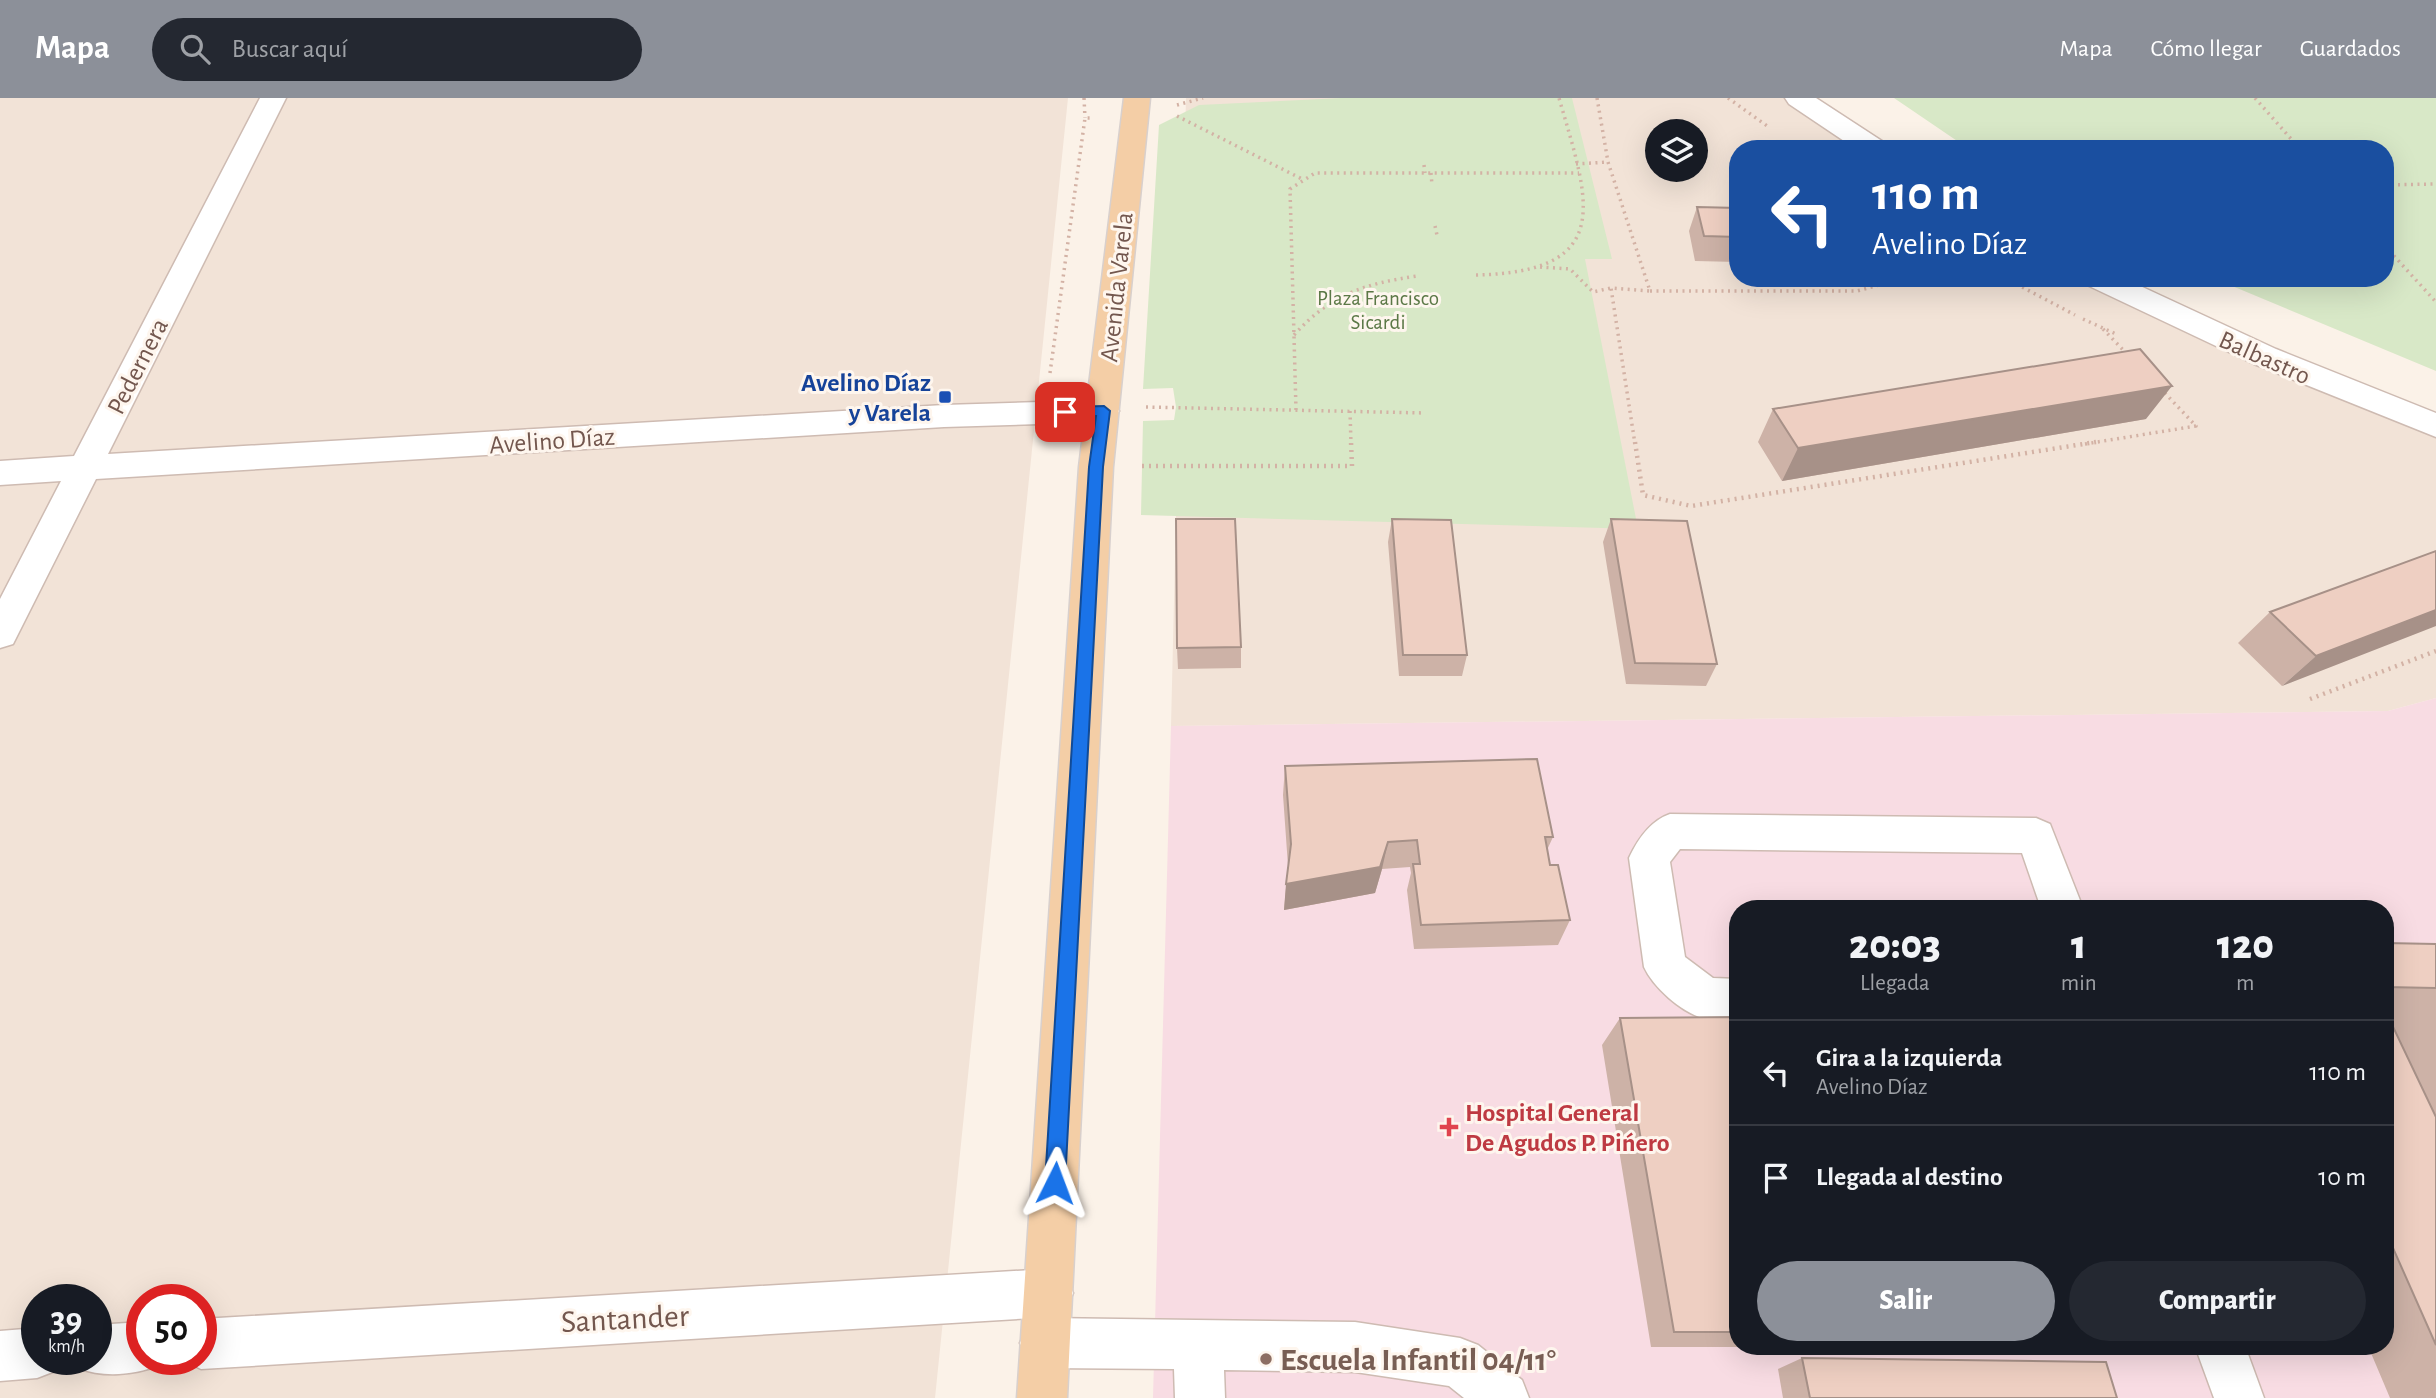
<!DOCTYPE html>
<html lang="es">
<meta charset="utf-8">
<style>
body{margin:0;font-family:"Alegreya Sans",sans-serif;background:#242831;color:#f1f3f6;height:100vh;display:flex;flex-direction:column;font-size:26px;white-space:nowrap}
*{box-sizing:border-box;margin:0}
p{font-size:23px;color:#9ea1a6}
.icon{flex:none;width:38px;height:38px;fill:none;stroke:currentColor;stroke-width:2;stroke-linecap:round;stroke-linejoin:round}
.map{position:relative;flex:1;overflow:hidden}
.drawer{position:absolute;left:1729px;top:802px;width:665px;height:455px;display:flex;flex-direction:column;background:#171b24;border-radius:28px;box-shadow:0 7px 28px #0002}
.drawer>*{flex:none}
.hud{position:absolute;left:1729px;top:42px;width:665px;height:147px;border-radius:28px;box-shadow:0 7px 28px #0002;background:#1a4fa0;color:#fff;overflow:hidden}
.buttons{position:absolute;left:1645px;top:21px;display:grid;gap:14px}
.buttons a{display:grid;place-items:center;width:63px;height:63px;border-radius:50%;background:#171b24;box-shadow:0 7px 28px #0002;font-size:35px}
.speed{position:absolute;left:21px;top:1186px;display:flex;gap:14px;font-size:35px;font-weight:700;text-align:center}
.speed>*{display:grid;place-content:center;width:91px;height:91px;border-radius:50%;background:#171b24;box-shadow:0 7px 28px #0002;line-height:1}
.speed small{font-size:18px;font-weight:400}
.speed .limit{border:10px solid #d22;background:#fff;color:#111}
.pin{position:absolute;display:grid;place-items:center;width:60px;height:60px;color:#fff;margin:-30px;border-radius:14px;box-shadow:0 4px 10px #0006}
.me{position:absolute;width:77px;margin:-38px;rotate:3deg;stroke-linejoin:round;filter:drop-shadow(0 0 5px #0008)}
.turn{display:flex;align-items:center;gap:24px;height:147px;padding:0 28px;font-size:32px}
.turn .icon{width:91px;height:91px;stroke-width:2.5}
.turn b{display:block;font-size:49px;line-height:60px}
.eta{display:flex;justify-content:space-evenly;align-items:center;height:119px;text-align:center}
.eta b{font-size:42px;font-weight:800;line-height:49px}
.cta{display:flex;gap:14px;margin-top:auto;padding:14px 28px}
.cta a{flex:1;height:80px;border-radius:42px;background:#8c9099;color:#fff;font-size:28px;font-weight:800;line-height:80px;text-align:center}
.cta a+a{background:#242831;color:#f1f3f6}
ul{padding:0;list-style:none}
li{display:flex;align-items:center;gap:21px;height:105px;padding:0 28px;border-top:2px solid #363941}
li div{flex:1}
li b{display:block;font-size:26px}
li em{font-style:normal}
header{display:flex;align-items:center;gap:42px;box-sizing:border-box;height:98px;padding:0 35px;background:#8c9099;color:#fff}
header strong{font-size:33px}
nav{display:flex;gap:38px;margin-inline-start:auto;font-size:24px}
.search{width:490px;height:63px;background:#242831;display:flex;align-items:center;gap:18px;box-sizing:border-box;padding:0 24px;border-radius:38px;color:#9ea1a6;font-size:26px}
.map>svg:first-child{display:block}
</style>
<header>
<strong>Mapa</strong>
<div class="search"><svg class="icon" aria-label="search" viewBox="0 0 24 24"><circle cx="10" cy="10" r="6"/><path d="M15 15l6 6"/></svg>Buscar aquí</div>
<nav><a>Mapa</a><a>Cómo llegar</a><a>Guardados</a></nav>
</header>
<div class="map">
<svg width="2436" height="1300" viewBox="0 0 2436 1300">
<rect width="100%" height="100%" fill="#fbf2e8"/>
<path fill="#f2e3d7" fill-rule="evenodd" d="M 0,0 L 1068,0 L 935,1300 L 0,1300 ZM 37,1202 L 96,1202 L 96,1262 L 37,1262 ZM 142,1202 L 201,1202 L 201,1262 L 142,1262 Z
M 1186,0 L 1797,0 L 1878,51 L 1738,51 L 1738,180 L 2103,180 L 2436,327 L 2436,600 L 2388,613 L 1171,628 ZM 1657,33 L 1696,33 L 1696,72 L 1657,72 Z"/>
<path fill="#f8dce3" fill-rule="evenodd" d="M 2436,600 L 2436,1300 L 1153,1300 L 1171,628 L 2388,613 ZM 1738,810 L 2385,810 L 2385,1248 L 1738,1248 Z"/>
<path fill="#d8e8c7" d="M 1342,0 L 1572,0 L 1612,161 L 1585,161 L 1638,431 L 1141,417 L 1143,323 L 1174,322 L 1176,309 L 1173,290 L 1143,291 L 1159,27 L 1199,7 Z
M 1894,0 L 2436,0 L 2436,273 L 2213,180 L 2385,180 L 2385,51 L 1969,51 Z"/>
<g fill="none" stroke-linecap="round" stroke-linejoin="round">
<g stroke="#cebbb2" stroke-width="3">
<path id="minor" d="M 260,0 L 286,0 L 108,356 L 944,307 L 1103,302 L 1114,305 L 1119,313 L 1114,321 L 1103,324 L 944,329 L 96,381 L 13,546 L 0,550 L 0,501 L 61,383 L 0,387 L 0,363 L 74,358 Z
M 1785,0 L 1816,0 L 1885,45 L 1889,51 L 1856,51 L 1789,6 Z
M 2083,180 L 2123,180 L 2276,251 L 2436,315 L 2436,339 L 2254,266 L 2087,187 Z
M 1670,716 L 2036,720 L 2050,726 L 2083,810 L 2041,810 L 2022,755 L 1680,751 L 1670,764 L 1685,859 L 1713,880 L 1738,881 L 1738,921 C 1727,921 1714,922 1703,920 C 1681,914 1653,889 1644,869 L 1629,760 C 1638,741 1650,723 1670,716 Z
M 1049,1171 L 1066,1178 L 1073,1195 L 1066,1212 L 1049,1219 L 201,1271 L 183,1262 L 201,1262 L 201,1221 Z
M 1045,1220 L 1355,1224 L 1460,1240 L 1478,1247 L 1522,1282 L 1529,1300 L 1464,1300 L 1449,1288 L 1355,1274 L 1224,1272 L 1225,1300 L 1175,1300 L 1174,1271 L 1045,1270 L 1028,1262 L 1020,1245 L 1028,1228 Z
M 142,1224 L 142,1262 L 161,1262 L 160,1267 C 134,1277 104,1280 78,1270 L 75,1262 L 96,1262 L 96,1227 Z
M 37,1230 L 37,1262 L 59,1262 L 55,1273 L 37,1280 L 0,1283 L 0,1233 Z
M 2195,1248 L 2245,1248 L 2264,1300 L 2214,1300 Z"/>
</g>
<g stroke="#d8d0cd" stroke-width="3">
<path id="major" d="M 1124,0 L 1150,0 L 1113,369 L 1067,1300 L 1017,1300 L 1079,369 Z"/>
</g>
<path stroke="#d3b2a5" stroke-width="3.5" stroke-dasharray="2 4.5" stroke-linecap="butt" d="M 1084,0 L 1085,20
M 1597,0 L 1608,64 L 1650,193 L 1611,190 L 1635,346
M 1728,0 L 1770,30
M 2255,0 L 2300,51
M 1177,7 L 1203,0
M 1177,18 L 1304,82
M 1576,66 L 1608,64
M 1424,67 L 1425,75
M 1431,75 L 1432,87
M 2385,87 L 2436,86
M 1435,128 L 1437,137
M 2385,148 L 2436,204
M 1540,169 L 1570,171 L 1593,194 L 1611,190
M 1476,177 C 1618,174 1588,101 1559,0
M 2005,180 L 2075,217
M 1650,193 L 1857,193 L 1904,180
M 2083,221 L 2116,236
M 2103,231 L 2129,258
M 1294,237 C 1331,196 1364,186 1417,178
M 1050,275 L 1085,20 L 1092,20
M 1146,309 L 1425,315
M 1296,312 L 1290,91 L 1315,75 L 1579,75
M 1350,313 L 1351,346
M 2085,346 L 2196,328 L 2162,292"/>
<path stroke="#d3b2a5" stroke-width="4.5" stroke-dasharray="2 5" stroke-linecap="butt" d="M 1635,344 L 1643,397 L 1691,408 L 2096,344
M 1142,368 L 1352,368 L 1351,344
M 2310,601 L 2436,553"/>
<use href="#minor" fill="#fff" fill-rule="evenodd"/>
<use href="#major" fill="#f4cea6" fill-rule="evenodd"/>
</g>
<path fill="#cdb2a7" d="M 1697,109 L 1738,110 L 1738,164 L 1695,163 L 1689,133 Z
M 1773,311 L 2146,321 L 1782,383 L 1758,344 Z
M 1392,421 L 1467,557 L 1462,578 L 1399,578 L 1388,444 Z
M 1611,421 L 1717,566 L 1706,588 L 1626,586 L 1603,444 Z
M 2436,453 L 2282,588 L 2238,545 L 2270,514 Z
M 1241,549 L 1241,570 L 1178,571 L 1177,550 Z
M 1285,668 L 1553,739 L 1547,752 L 1550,767 L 1570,822 L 1558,847 L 1414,851 L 1407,792 L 1411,775 L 1410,769 L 1382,771 L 1375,795 L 1284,812 L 1288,768 L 1283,697 Z
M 2385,845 L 2436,846 L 2436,1300 L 2390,1300 L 2368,1248 L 2385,1248 Z
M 1738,919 L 1738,1248 L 2104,1248 L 2099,1249 L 1651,1249 L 1602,947 L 1620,920 Z
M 1802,1260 L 2117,1300 L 1783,1300 L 1778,1271 Z"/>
<path fill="#a79188" d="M 2172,288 L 2146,321 L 1782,383 L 1798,350 Z
M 2436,512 L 2436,528 L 2282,588 L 2316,558 Z
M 1388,744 L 1382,771 L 1375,795 L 1284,812 L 1286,786 Z"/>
<path fill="#eecfc2" stroke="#a79188" stroke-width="2" d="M 1697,109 L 1738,110 L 1738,139 L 1704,138 Z
M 2140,251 L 2172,288 L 1798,350 L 1773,311 Z
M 1176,421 L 1235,421 L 1241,549 L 1177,550 Z
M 1392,421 L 1451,422 L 1467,557 L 1403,557 Z
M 1611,421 L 1687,423 L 1717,566 L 1635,565 Z
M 2436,453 L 2436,512 L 2316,558 L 2270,514 Z
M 1537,661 L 1553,739 L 1545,739 L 1550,767 L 1558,767 L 1570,822 L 1421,827 L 1413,766 L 1420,766 L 1417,742 L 1388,744 L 1380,769 L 1286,786 L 1291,746 L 1285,668 Z
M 2385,845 L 2436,846 L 2436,890 L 2385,889 Z
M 2385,912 L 2436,1019 L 2436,1247 L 2385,1132 Z
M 1738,919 L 1738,1234 L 1674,1234 L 1620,920 Z
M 1802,1260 L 2106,1264 L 2117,1300 L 1810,1300 Z"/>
<path fill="#1a73e8" stroke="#114b97" stroke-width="2" d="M 1104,308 L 1110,313 L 1103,369 L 1065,1085 L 1062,1092 L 1055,1095 L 1048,1092 L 1045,1085 L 1089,369 L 1096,318 L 1065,319 L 1058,314 L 1065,309 Z"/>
<rect fill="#1a4fb4" stroke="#fef6ee" stroke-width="2.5" x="938" y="292" width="14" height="14" rx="3.5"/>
<path fill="#e0444e" stroke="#fef6ee" stroke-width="2.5" d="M1445.5 1018.5h7v7h7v7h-7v7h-7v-7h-7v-7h7z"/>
<circle fill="#8d6e63" stroke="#fef6ee" stroke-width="2.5" cx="1266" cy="1261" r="7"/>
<g text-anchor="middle" stroke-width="6" stroke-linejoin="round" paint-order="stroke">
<g font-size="21" fill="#5b7846" stroke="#fef6ee">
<text x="1378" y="207">Plaza Francisco<tspan x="1378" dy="24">Sicardi</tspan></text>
</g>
<g font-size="26" fill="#73574e" stroke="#fef6ee">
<text transform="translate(1116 189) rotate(-84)" y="9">Avenida Varela</text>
<text transform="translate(2265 259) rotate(24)" y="9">Balbastro</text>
<text transform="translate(137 268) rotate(-63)" y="9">Pedernera</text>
<text transform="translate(552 342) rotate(-4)" y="9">Avelino Díaz</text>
</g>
<g font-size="26" font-weight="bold" fill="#164399" stroke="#fef6ee" text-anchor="end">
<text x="931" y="293">Avelino Díaz<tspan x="931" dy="30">y Varela</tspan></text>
</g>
<g font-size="26" font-weight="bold" fill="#be3a42" stroke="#fef6ee" text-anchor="start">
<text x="1465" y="1023">Hospital General<tspan x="1465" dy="30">De Agudos P. Pińero</tspan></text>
</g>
<g font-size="32" fill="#73574e" stroke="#fef6ee">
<text transform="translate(625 1220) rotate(-3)" y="11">Santander</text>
</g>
<g font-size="32" font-weight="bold" fill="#785e54" stroke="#fef6ee" text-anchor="start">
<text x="1280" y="1272">Escuela Infantil 04/11°</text>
</g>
</g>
</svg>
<div class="buttons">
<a><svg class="icon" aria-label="layers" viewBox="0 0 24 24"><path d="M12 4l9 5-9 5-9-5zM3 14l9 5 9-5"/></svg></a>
</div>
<div class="speed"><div>39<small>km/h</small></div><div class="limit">50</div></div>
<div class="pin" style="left:1065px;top:314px;background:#d93025"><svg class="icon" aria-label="arrive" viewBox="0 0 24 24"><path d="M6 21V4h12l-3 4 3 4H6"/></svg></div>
<svg class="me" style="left:1055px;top:1085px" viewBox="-20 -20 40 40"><path d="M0-17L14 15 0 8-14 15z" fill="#1a73e8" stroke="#fff" stroke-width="4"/></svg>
<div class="hud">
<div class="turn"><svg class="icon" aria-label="left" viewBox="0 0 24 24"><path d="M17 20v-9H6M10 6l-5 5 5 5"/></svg><div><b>110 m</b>Avelino Díaz</div></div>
</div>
<section class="drawer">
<div class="eta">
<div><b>20:03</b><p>Llegada</p></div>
<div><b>1</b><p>min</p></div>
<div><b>120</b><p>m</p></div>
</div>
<ul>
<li><svg class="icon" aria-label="left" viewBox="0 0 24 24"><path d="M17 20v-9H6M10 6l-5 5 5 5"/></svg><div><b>Gira a la izquierda</b><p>Avelino Díaz</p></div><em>110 m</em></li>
<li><svg class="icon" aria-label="arrive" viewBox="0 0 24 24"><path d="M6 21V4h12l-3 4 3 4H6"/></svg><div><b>Llegada al destino</b></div><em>10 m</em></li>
</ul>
<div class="cta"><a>Salir</a><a>Compartir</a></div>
</section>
</div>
